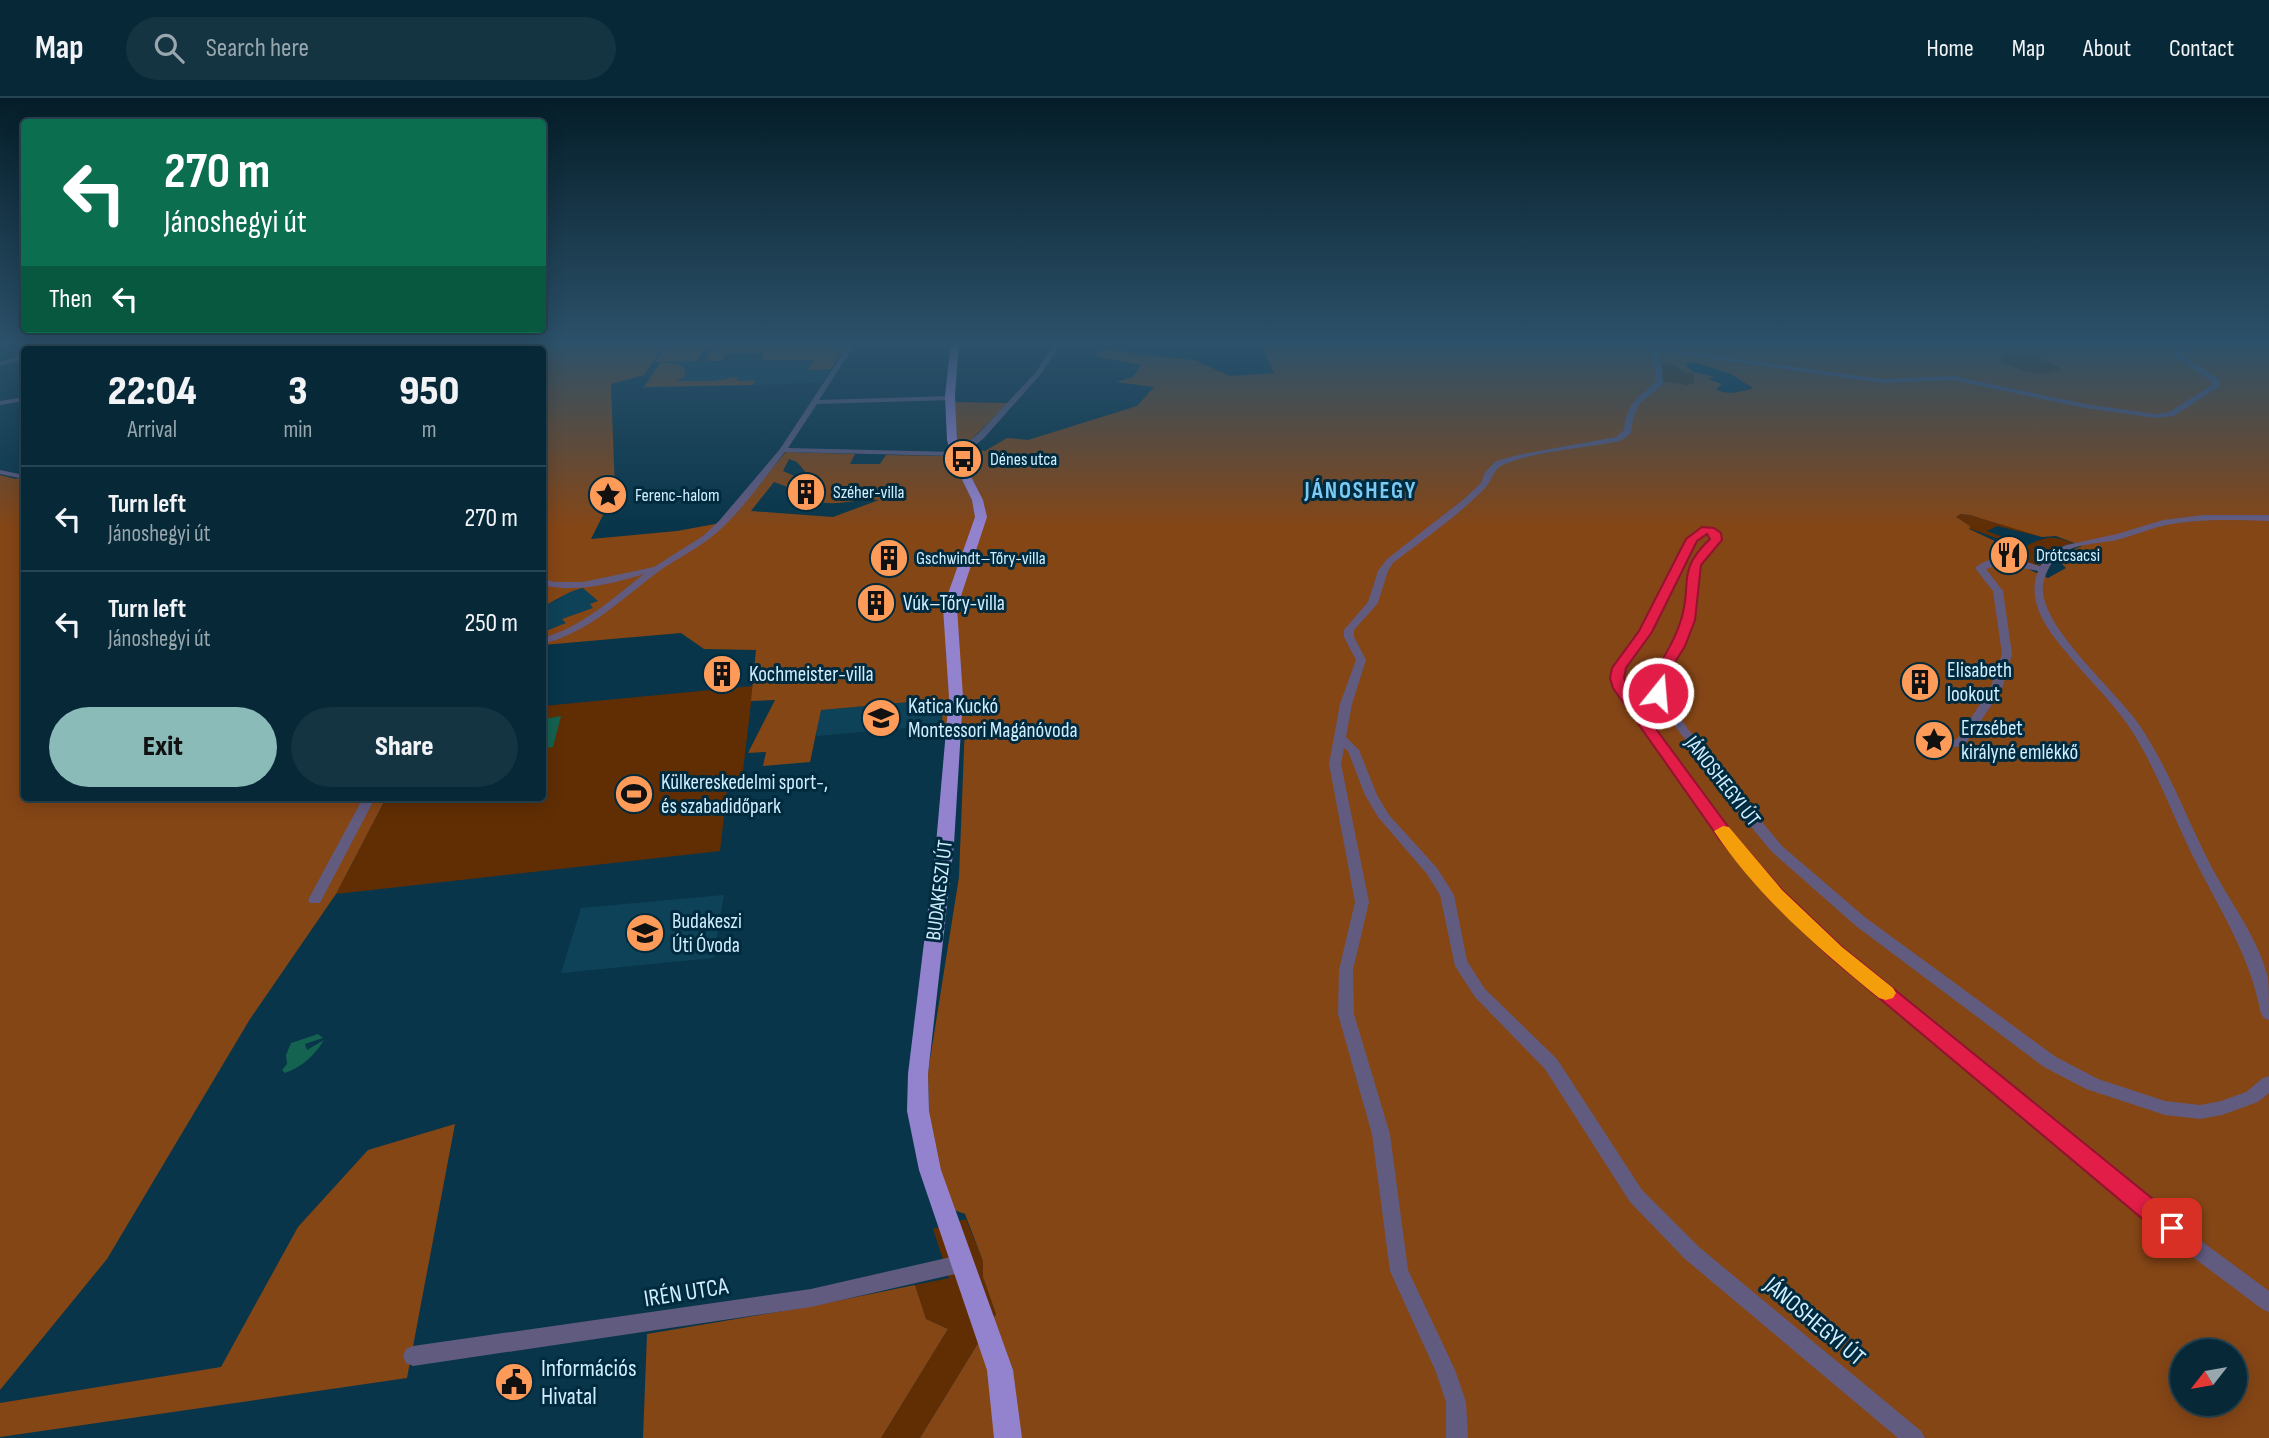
<!DOCTYPE html>
<meta charset="utf-8">
<style>
body{margin:0;font-family:"Sofia Sans Condensed",sans-serif;background:#143442;color:#f1f3f6;height:100vh;display:flex;flex-direction:column;font-size:26px;white-space:nowrap}
*{box-sizing:border-box;margin:0}
p{font-size:23px;color:#98a6ad}
.icon{flex:none;width:38px;height:38px;fill:none;stroke:currentColor;stroke-width:2;stroke-linecap:round;stroke-linejoin:round}
.map{position:relative;flex:1;overflow:hidden}
.details{position:absolute;left:21px;top:248px;width:525px;height:455px;display:flex;flex-direction:column;background:#062837;border-radius:7px;box-shadow:0 4px 18px #0003,0 0 0 2px #274452}
.details>*{flex:none}
.top-card{position:absolute;left:21px;top:21px;width:525px;height:214px;border-radius:7px;box-shadow:0 4px 18px #0003,0 0 0 2px #274452;background:#0b6e4f;color:#fff;overflow:hidden}
.needle{width:46px;rotate:239deg}
.tools{position:absolute;left:2170px;top:1241px;display:grid;gap:14px}
.tools a{display:grid;place-items:center;width:77px;height:77px;border-radius:50%;background:#062837;box-shadow:0 4px 18px #0003,0 0 0 2px #274452;font-size:35px}
.pin{position:absolute;display:grid;place-items:center;width:60px;height:60px;color:#fff;margin:-30px;border-radius:14px;box-shadow:0 4px 10px #0006}
.me{position:absolute;width:77px;margin:-38px;rotate:17deg;stroke-linejoin:round;filter:drop-shadow(0 0 5px #0008)}
.turn{display:flex;align-items:center;gap:24px;height:147px;padding:0 28px;font-size:32px}
.turn .icon{width:91px;height:91px;stroke-width:2.5}
.turn b{display:block;font-size:49px;line-height:60px}
.then{display:flex;align-items:center;height:66px;padding:0 28px;background:#0003;gap:14px;font-size:26px}
.eta{display:flex;justify-content:space-evenly;align-items:center;height:119px;text-align:center}
.eta b{font-size:42px;font-weight:800;line-height:49px}
.primary-button{display:flex;gap:14px;margin-top:auto;padding:14px 28px}
.primary-button a{flex:1;height:80px;border-radius:42px;background:#8bbbb9;color:#111;font-size:28px;font-weight:800;line-height:80px;text-align:center}
.primary-button a+a{background:#143442;color:#f1f3f6}
ul{padding:0;list-style:none}
li{display:flex;align-items:center;gap:21px;height:105px;padding:0 28px;border-top:2px solid #274452}
li div{flex:1}
li b{display:block;font-size:26px}
li em{font-style:normal}
header{display:flex;align-items:center;gap:42px;box-sizing:border-box;height:98px;padding:0 35px;background:#062837;border-bottom:2px solid #274452}
header strong{font-size:33px}
nav{display:flex;gap:38px;margin-inline-start:auto;font-size:24px}
.search{width:490px;height:63px;background:#143442;display:flex;align-items:center;gap:18px;box-sizing:border-box;padding:0 24px;border-radius:38px;color:#98a6ad;font-size:26px}
.map>svg:first-child{display:block}
</style>
<header>
<strong>Map</strong>
<div class="search"><svg class="icon" aria-label="search" viewBox="0 0 24 24"><circle cx="10" cy="10" r="6"/><path d="M15 15l6 6"/></svg>Search here</div>
<nav><a>Home</a><a>Map</a><a>About</a><a>Contact</a></nav>
</header>
<div class="map">
<svg width="2269" height="1340" viewBox="0 0 2269 1340">
<rect width="100%" height="100%" fill="#083549"/>
<path fill="#0e4258" d="M 813,262 L 809,272 L 831,272 L 822,285 L 642,290 L 659,264 Z
M 584,490 L 599,503 L 590,506 L 594,510 L 563,521 L 567,525 L 543,534 L 543,508 L 559,501 L 568,493 Z
M 943,601 L 942,627 L 816,638 L 820,612 Z
M 724,797 L 713,860 L 561,875 L 581,810 Z"/>
<path fill="#612e04" d="M 2157,243 L 2167,269 L 2164,286 L 2034,285 L 1976,252 Z
M 1657,265 L 1675,267 L 1692,275 L 1695,285 L 1688,287 L 1660,283 Z
M 1960,416 C 1987,418 2017,430 2042,439 L 1997,428 L 1987,433 L 2026,448 C 2047,438 2052,437 2073,445 L 2056,450 L 2039,468 L 1995,461 L 1995,452 L 2003,446 L 2010,445 L 1968,430 L 1970,428 L 1955,419 Z
M 753,588 L 741,690 L 727,691 L 720,753 L 336,796 L 386,700 L 542,700 L 543,608 Z
M 966,1121 L 983,1163 L 983,1179 L 996,1216 L 920,1340 L 881,1340 L 948,1231 L 926,1221 L 915,1187 L 949,1180 L 933,1131 Z"/>
<path fill="#854616" fill-rule="evenodd" d="M 476,243 L 667,243 L 644,277 L 611,286 L 615,393 L 591,441 L 677,433 L 726,424 L 786,354 L 855,356 L 850,366 L 880,366 L 886,357 L 952,358 L 973,351 L 985,353 L 1007,340 L 1028,342 L 1137,308 L 1154,289 L 1116,284 L 1133,279 L 1141,267 L 1094,258 L 1102,251 L 1194,262 L 1230,278 L 1274,275 L 1264,253 L 1249,243 L 2269,243 L 2269,1340 L 920,1340 L 996,1216 L 983,1179 L 983,1163 L 965,1116 L 954,1112 L 934,1053 L 929,1019 L 928,974 L 959,779 L 965,626 L 942,627 L 943,601 L 821,612 L 810,664 L 763,668 L 766,654 L 748,655 L 775,602 L 751,603 L 756,552 L 704,551 L 681,535 L 543,547 L 543,534 L 566,525 L 562,521 L 593,510 L 590,506 L 598,503 L 583,490 C 567,493 558,502 543,508 L 542,252 L 466,252 ZM 2009,252 L 2031,255 L 2061,270 C 2041,281 2018,272 1998,262 ZM 1693,264 L 1731,276 L 1753,290 C 1741,294 1725,298 1716,291 L 1722,286 L 1708,281 L 1715,279 L 1693,274 L 1686,268 L 1687,265 ZM 1658,265 L 1675,267 L 1685,274 L 1692,275 L 1695,285 L 1688,287 L 1660,283 ZM 789,361 L 797,364 L 824,396 L 818,404 C 840,408 858,400 879,402 L 833,419 L 751,413 L 774,384 L 793,391 L 806,388 L 799,380 L 783,373 ZM 1960,416 L 1970,417 L 2042,439 L 2056,438 L 2082,448 L 2065,455 L 2059,463 L 2066,470 L 2048,480 L 2026,470 L 2001,466 L 1990,461 L 1989,454 L 1998,448 L 1997,444 L 1969,431 L 1970,428 L 1956,419 ZM 2182,1253 L 2235,1253 L 2235,1306 L 2182,1306 Z
M 669,243 L 828,243 L 825,247 L 846,247 L 831,271 L 809,272 L 813,262 L 761,262 L 764,255 L 727,255 L 722,263 L 707,263 L 707,258 L 711,252 L 699,251 L 702,254 L 697,263 L 655,264 Z
M 660,265 L 676,265 L 684,270 L 685,278 L 677,283 L 714,283 L 738,279 L 737,283 L 755,282 L 753,287 L 644,289 Z
M 955,304 L 1008,305 L 966,347 L 957,346 Z
M 0,377 L 16,381 L 24,378 L 24,700 L 386,700 L 336,796 L 250,921 L 107,1161 L 0,1292 Z
M 455,1026 L 407,1280 L 0,1339 L 0,1305 L 221,1269 L 298,1129 L 368,1052 Z
M 915,1187 L 926,1221 L 948,1231 L 881,1340 L 643,1340 L 647,1236 L 812,1208 Z"/>
<path fill="#146250" d="M 561,618 L 553,649 L 543,650 L 543,621 Z
M 318,936 L 323,940 L 305,946 L 307,952 L 324,942 C 315,957 302,969 285,975 L 282,972 L 287,966 L 286,957 L 291,945 Z"/>
<g fill="none" stroke-linecap="round" stroke-linejoin="round">
<path fill="#625b80" fill-rule="evenodd" d="M 74,243 L 83,243 L 55,252 L 45,252 Z
M 249,243 L 256,243 L 272,252 L 264,252 Z
M 299,243 L 306,243 L 289,252 L 280,252 Z
M 424,243 L 431,243 L 420,252 L 413,252 Z
M 851,243 L 857,243 L 819,302 L 951,298 L 955,300 L 951,302 L 817,306 L 788,350 L 955,354 L 959,356 L 958,358 L 785,354 C 765,379 746,407 723,429 C 706,446 685,456 665,469 C 625,497 592,534 542,546 L 542,540 C 581,530 613,500 644,476 C 611,486 578,495 542,487 L 542,481 L 555,484 L 583,484 L 654,469 L 703,438 L 719,423 L 780,351 Z
M 1056,243 L 1062,243 L 1041,276 L 984,340 L 973,349 L 950,353 L 950,349 L 967,345 L 978,336 L 1036,274 Z
M 2185,243 L 2191,243 L 2181,257 L 2219,281 L 2220,288 L 2174,318 L 2156,320 L 2085,310 L 1953,282 L 1882,285 L 1661,253 L 1658,256 L 1662,273 L 1663,286 L 1639,306 L 1633,321 L 1631,335 L 1621,343 C 1586,350 1536,353 1505,366 C 1492,371 1493,382 1485,390 C 1458,418 1424,441 1393,465 L 1388,473 L 1378,505 L 1354,532 L 1354,539 L 1366,562 L 1352,606 L 1346,639 L 1359,652 L 1377,697 L 1389,717 L 1437,770 L 1454,797 L 1467,863 L 1485,891 L 1557,961 L 1642,1092 L 1699,1149 L 1921,1333 L 1925,1340 L 1898,1340 L 1685,1161 L 1630,1104 L 1545,971 L 1475,899 L 1455,868 L 1440,797 L 1427,776 L 1378,719 L 1365,697 L 1348,653 L 1344,650 L 1341,666 L 1369,804 L 1353,872 L 1354,916 L 1390,1036 L 1408,1172 L 1455,1272 L 1466,1304 L 1468,1340 L 1446,1340 L 1446,1304 L 1436,1274 L 1390,1173 L 1372,1036 L 1338,916 L 1339,872 L 1355,804 L 1329,666 L 1340,606 L 1356,562 L 1344,539 L 1344,532 L 1368,504 L 1378,473 L 1387,461 L 1464,401 L 1481,385 L 1485,374 L 1496,363 L 1522,356 L 1616,339 L 1624,332 C 1626,307 1637,300 1655,285 L 1656,273 L 1652,256 L 1657,250 L 1882,281 L 1953,278 L 2085,306 L 2156,316 L 2169,314 L 2212,287 L 2212,284 L 2174,257 Z
M 24,257 L 24,261 L 0,268 L 0,264 Z
M 24,299 L 24,303 L 0,307 L 0,303 Z
M 0,372 L 24,377 L 24,381 L 0,376 Z
M 2203,417 L 2269,417 L 2269,423 C 2234,422 2198,420 2163,428 C 2148,431 2133,438 2117,442 C 2099,446 2077,445 2061,456 C 2051,463 2045,475 2043,487 C 2038,527 2115,592 2138,625 C 2168,669 2186,719 2210,766 C 2229,803 2258,839 2268,880 C 2269,893 2269,908 2269,922 L 2264,920 L 2261,916 C 2250,859 2225,821 2199,770 C 2174,723 2158,672 2128,627 C 2110,601 2086,579 2066,554 C 2047,531 2026,504 2038,473 L 2002,466 L 1986,471 L 2003,493 L 2012,556 L 2002,591 L 1966,645 L 1961,649 L 1942,648 L 1930,625 L 1932,623 L 1940,623 L 1950,642 L 1954,642 L 1958,640 L 1990,591 L 2002,556 L 1993,493 L 1975,470 C 1993,454 2020,462 2040,468 L 2053,453 L 2066,447 L 2117,436 L 2163,422 Z
M 1710,430 L 1720,436 L 1721,442 L 1700,467 L 1693,521 L 1683,548 L 1663,582 L 1664,595 L 1688,631 L 1734,683 L 1762,724 L 1782,748 L 1866,820 L 2056,959 L 2098,981 L 2165,1003 L 2200,1007 L 2221,1003 L 2246,994 L 2263,980 L 2269,978 L 2269,995 L 2258,1004 L 2222,1017 L 2200,1021 L 2165,1017 L 2086,991 L 2044,969 L 1856,828 L 1772,754 L 1752,730 L 1725,688 L 1680,635 L 1652,595 L 1651,582 L 1673,548 L 1683,521 L 1690,467 L 1712,441 L 1712,439 L 1708,436 L 1699,438 L 1692,448 L 1650,534 L 1624,573 L 1623,580 L 1641,613 L 1731,735 L 1781,793 L 1840,849 L 2200,1142 L 2269,1193 L 2269,1214 L 2262,1211 L 2186,1154 L 1830,857 L 1771,799 L 1721,741 L 1630,614 L 1611,580 C 1616,561 1631,549 1641,533 C 1656,505 1666,474 1683,447 L 1693,434 Z
M 363,700 L 375,700 L 320,805 L 310,805 L 308,802 Z
M 964,1156 L 971,1159 L 973,1165 L 971,1171 L 964,1174 L 811,1209 L 413,1268 L 406,1265 L 403,1258 L 406,1251 L 413,1248 L 811,1191 Z"/>
<path fill="#9383cf" fill-rule="evenodd" d="M 951,243 L 959,243 L 955,298 L 957,342 L 962,361 L 983,402 L 987,419 L 957,510 L 963,599 L 954,746 L 928,976 L 929,1013 L 941,1072 L 1013,1272 L 1022,1340 L 994,1340 L 987,1272 L 919,1072 L 907,1013 L 908,976 L 936,746 L 949,599 L 943,510 L 975,419 L 972,402 L 952,361 L 947,342 L 945,298 Z"/>
</g>
<linearGradient id="sky" x2="0" y2="1"><stop stop-color="#041d28"/><stop offset="0.57" stop-color="#2c516a"/><stop offset="1" stop-color="#2c516a" stop-opacity="0"/></linearGradient>
<rect width="2269" height="430" fill="url(#sky)"/>
<path fill="#e11d48" stroke="#92132f" stroke-width="2" d="M 1702,429 L 1714,430 L 1721,435 L 1722,442 L 1701,467 L 1695,522 L 1685,548 L 1664,582 L 1663,598 L 1653,598 L 1649,582 C 1661,564 1673,546 1680,525 C 1694,486 1674,475 1710,441 L 1707,436 L 1697,443 L 1652,534 L 1626,570 L 1624,580 L 1628,590 L 1642,612 L 1732,734 L 1782,792 L 1842,849 L 2180,1123 L 2184,1130 L 2180,1138 L 2172,1141 L 2163,1138 L 1829,858 L 1769,800 L 1720,742 L 1613,590 L 1610,580 L 1612,570 L 1639,533 L 1686,441 Z"/>
<path fill="#f59e0b" d="M 1723,728 L 1729,729 L 1782,792 L 1842,849 L 1893,890 L 1896,895 L 1893,900 L 1886,902 L 1879,900 C 1819,851 1757,798 1714,733 Z"/>
<defs>
<g id="bus-disc" transform="scale(2.0125)"><circle r="9.5" fill="#fe9b59" stroke="#002b3f"/><path d="M-5-6H5V4H4V6H2V4H-2V6H-4V4H-5ZM-3.5-4V0h7V-4ZM-3.5 1.2v1.5H-2V1.2ZM2 1.2v1.5H3.5V1.2Z" fill="#111"/></g>
<g id="building-disc" transform="scale(2.0125)"><circle r="9.5" fill="#fe9b59" stroke="#002b3f"/><path d="M-4-6H4V6H1V3H-1V6H-4ZM-2.5-4.3h1.7v1.8h-1.7ZM.8-4.3h1.7v1.8H.8ZM-2.5-1h1.7V.8h-1.7ZM.8-1h1.7V.8H.8Z" fill="#111"/></g>
<g id="sight-disc" transform="scale(2.0125)"><circle r="9.5" fill="#fe9b59" stroke="#002b3f"/><path d="M0-6L1.8-2.2L6-1.7L2.9 1.2L3.7 5.4L0 3.3L-3.7 5.4L-2.9 1.2L-6-1.7L-1.8-2.2Z" fill="#111"/></g>
<g id="restaurant-disc" transform="scale(2.0125)"><circle r="9.5" fill="#fe9b59" stroke="#002b3f"/><path d="M-5-6h1v4h1v-4h1v4h1v-4h1v5L-1.5 .5V6h-2V.5L-5-1ZM5-6V6H3V1.5H1.5Q1.5-4 5-6Z" fill="#111"/></g>
<g id="school-disc" transform="scale(2.0125)"><circle r="9.5" fill="#fe9b59" stroke="#002b3f"/><path d="M0-5L7-2L0 1L-7-2ZM-4 1L0 2.5L4 1V4Q0 6-4 4Z" fill="#111"/></g>
<g id="stadium-disc" transform="scale(2.0125)"><circle r="9.5" fill="#fe9b59" stroke="#002b3f"/><path d="M0-5a6.5 5 0 1 0 0 10a6.5 5 0 1 0 0-10ZM-3.5-1.8h7v3.6h-7Z" fill="#111"/></g>
<g id="civic-disc" transform="scale(2.0125)"><circle r="9.5" fill="#fe9b59" stroke="#002b3f"/><path d="M-.6-6.5H3V-4.5H.6V-3L4-1V1h2V6H-6V1h2V-1L-.6-3ZM-1.2 2.5V6h2.4V2.5Z" fill="#111"/></g>
</defs>
<g fill-rule="evenodd">
<use href="#bus-disc" x="963" y="361"/>
<use href="#building-disc" x="806" y="394"/>
<use href="#sight-disc" x="608" y="397"/>
<use href="#restaurant-disc" x="2009" y="457"/>
<use href="#building-disc" x="889" y="460"/>
<use href="#building-disc" x="876" y="505"/>
<use href="#building-disc" x="722" y="576"/>
<use href="#building-disc" x="1920" y="584"/>
<use href="#school-disc" x="881" y="620"/>
<use href="#sight-disc" x="1934" y="642"/>
<use href="#stadium-disc" x="634" y="696"/>
<use href="#school-disc" x="645" y="835"/>
<use href="#civic-disc" x="514" y="1284"/>
</g>
<g text-anchor="middle" stroke-width="6" stroke-linejoin="round" paint-order="stroke">
<g font-size="18" fill="#d0eeff" stroke="#002b3f" text-anchor="start">
<text x="990" y="367">Dénes utca</text>
<text x="833" y="400">Széher-villa</text>
<text x="635" y="403">Ferenc-halom</text>
<text x="2036" y="463">Drótcsacsi</text>
<text x="916" y="466">Gschwindt–Tőry-villa</text>
</g>
<g font-size="21" fill="#d0eeff" stroke="#002b3f" text-anchor="start">
<text x="903" y="512">Vúk–Tőry-villa</text>
<text x="1947" y="579">Elisabeth<tspan x="1947" dy="24">lookout</tspan></text>
<text x="749" y="583">Kochmeister-villa</text>
<text x="908" y="615">Katica Kuckó<tspan x="908" dy="24">Montessori Magánóvoda</tspan></text>
<text x="1961" y="637">Erzsébet<tspan x="1961" dy="24">királyné emlékkő</tspan></text>
<text x="661" y="691">Külkereskedelmi sport-,<tspan x="661" dy="24">és szabadidőpark</tspan></text>
<text x="672" y="830">Budakeszi<tspan x="672" dy="24">Úti Óvoda</tspan></text>
</g>
<g font-size="21" fill="#d0eeff" stroke="#002b3f">
<text transform="translate(1723 683) rotate(52)" y="7">JÁNOSHEGYI ÚT</text>
<text transform="translate(939 792) rotate(-83)" y="7">BUDAKESZI ÚT</text>
</g>
<g font-size="23" font-weight="bold" letter-spacing="2" fill="#7bcaf4" stroke="#002b3f">
<text x="1361" y="400">JÁNOSHEGY</text>
</g>
<g font-size="24" fill="#d0eeff" stroke="#002b3f">
<text transform="translate(686 1194) rotate(-9)" y="8">IRÉN UTCA</text>
<text transform="translate(1815 1223) rotate(40)" y="8">JÁNOSHEGYI ÚT</text>
</g>
<g font-size="24" fill="#d0eeff" stroke="#002b3f" text-anchor="start">
<text x="541" y="1278">Információs<tspan x="541" dy="28">Hivatal</tspan></text>
</g>
</g>
</svg>
<div class="tools">
<a><svg class="needle" viewBox="-14 -14 28 28"><path d="M0-13l5 13h-10z" fill="#e53935"/><path d="M0 13l5-13h-10z" fill="#98a6ad"/></svg></a>
</div>
<div class="pin" style="left:2172px;top:1130px;background:#d93025"><svg class="icon" aria-label="arrive" viewBox="0 0 24 24"><path d="M6 21V4h12l-3 4 3 4H6"/></svg></div>
<svg class="me" style="left:1658px;top:595px" viewBox="-20 -20 40 40"><circle r="17" fill="#e11d48" stroke="#fff" stroke-width="3"/><path d="M0-11L8 9 0 5-8 9z" fill="#fff"/></svg>
<div class="top-card">
<div class="turn"><svg class="icon" aria-label="left" viewBox="0 0 24 24"><path d="M17 20v-9H6M10 6l-5 5 5 5"/></svg><div><b>270 m</b>Jánoshegyi út</div></div>
<div class="then">Then<svg class="icon" aria-label="left" viewBox="0 0 24 24"><path d="M17 20v-9H6M10 6l-5 5 5 5"/></svg></div>
</div>
<section class="details">
<div class="eta">
<div><b>22:04</b><p>Arrival</p></div>
<div><b>3</b><p>min</p></div>
<div><b>950</b><p>m</p></div>
</div>
<ul>
<li><svg class="icon" aria-label="left" viewBox="0 0 24 24"><path d="M17 20v-9H6M10 6l-5 5 5 5"/></svg><div><b>Turn left</b><p>Jánoshegyi út</p></div><em>270 m</em></li>
<li><svg class="icon" aria-label="left" viewBox="0 0 24 24"><path d="M17 20v-9H6M10 6l-5 5 5 5"/></svg><div><b>Turn left</b><p>Jánoshegyi út</p></div><em>250 m</em></li>
</ul>
<div class="primary-button"><a>Exit</a><a>Share</a></div>
</section>
</div>
